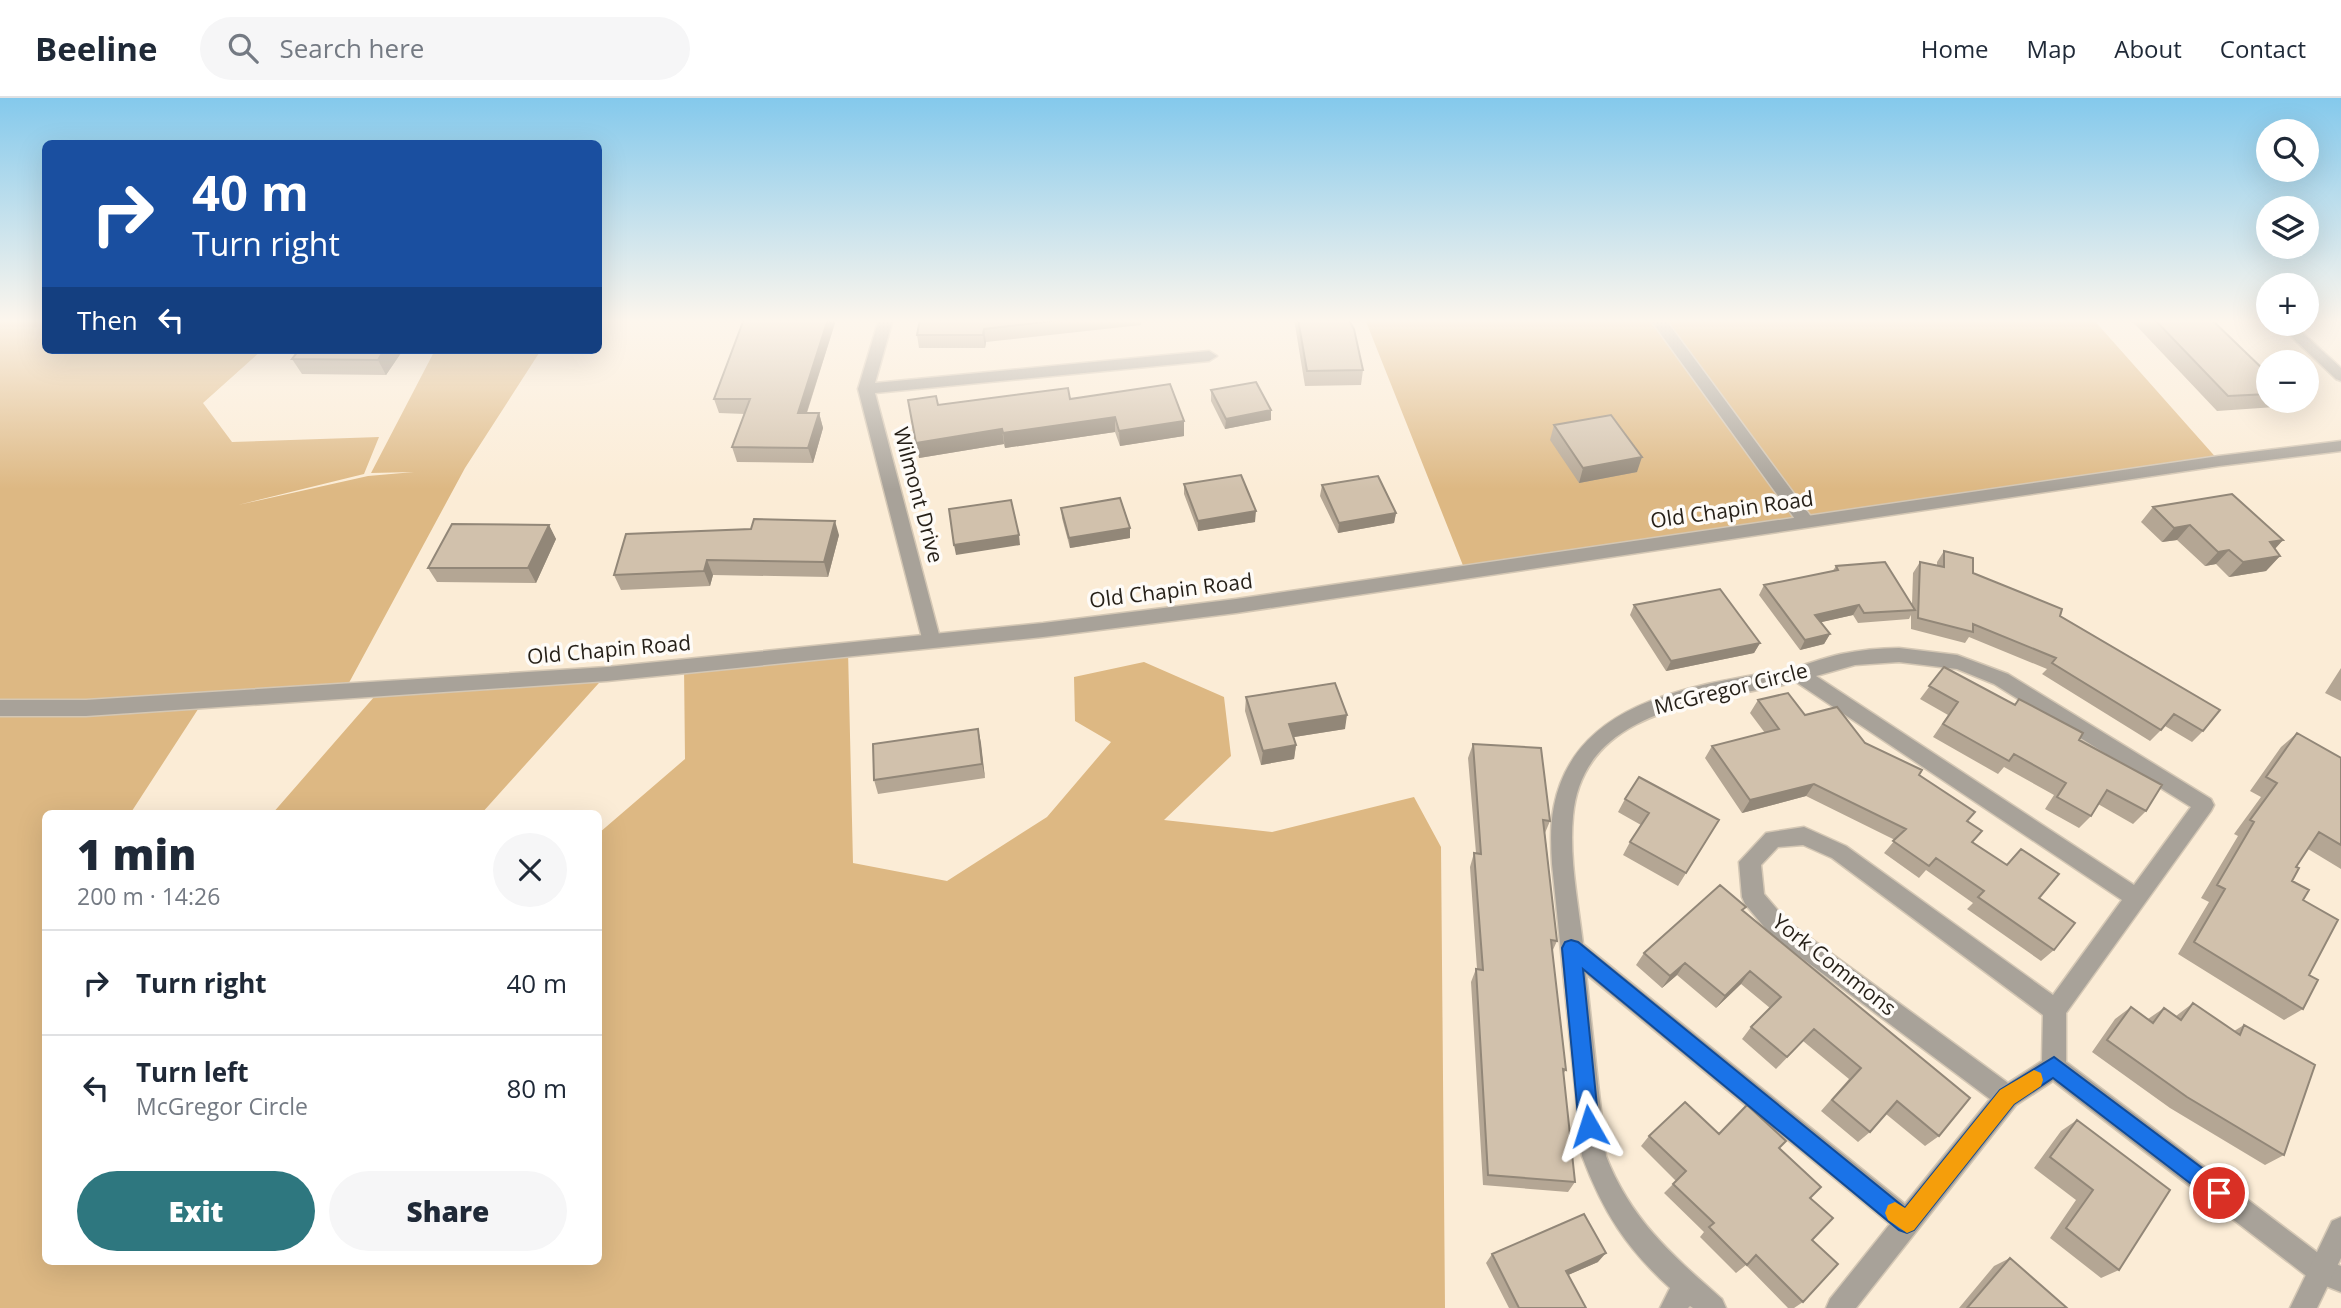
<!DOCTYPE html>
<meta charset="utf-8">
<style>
body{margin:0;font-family:"Open Sans",sans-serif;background:#f6f6f7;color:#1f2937;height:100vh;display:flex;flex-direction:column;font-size:26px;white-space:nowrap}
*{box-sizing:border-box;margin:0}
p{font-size:23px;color:#747a83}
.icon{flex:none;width:38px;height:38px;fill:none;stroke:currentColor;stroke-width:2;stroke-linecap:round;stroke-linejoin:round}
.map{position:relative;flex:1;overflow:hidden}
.panel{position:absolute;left:42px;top:712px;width:560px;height:455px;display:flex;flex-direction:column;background:#fff;border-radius:10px;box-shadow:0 7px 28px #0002}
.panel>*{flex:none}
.top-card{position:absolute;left:42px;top:42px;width:560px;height:214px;border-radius:10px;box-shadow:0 7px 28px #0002;background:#1a4fa0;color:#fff;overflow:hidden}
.fabs{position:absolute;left:2256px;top:21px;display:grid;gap:14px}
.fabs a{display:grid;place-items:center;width:63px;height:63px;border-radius:50%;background:#fff;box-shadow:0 7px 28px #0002;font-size:35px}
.pin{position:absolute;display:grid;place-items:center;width:60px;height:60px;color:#fff;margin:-30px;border:4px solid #fff;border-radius:50%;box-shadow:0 2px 7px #0007}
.me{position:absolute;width:77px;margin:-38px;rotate:354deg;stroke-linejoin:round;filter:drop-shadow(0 0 5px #0008)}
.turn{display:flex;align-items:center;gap:24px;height:147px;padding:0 35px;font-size:32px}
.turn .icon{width:91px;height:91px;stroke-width:2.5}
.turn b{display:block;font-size:49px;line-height:60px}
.then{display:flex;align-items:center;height:66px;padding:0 35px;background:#0003;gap:14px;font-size:26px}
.round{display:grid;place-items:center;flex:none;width:74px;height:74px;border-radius:37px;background:#f6f6f7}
.headline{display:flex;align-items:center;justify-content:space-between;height:119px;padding:0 35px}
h1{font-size:42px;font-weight:800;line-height:52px}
.cta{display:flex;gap:14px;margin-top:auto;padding:14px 35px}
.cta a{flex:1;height:80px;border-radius:42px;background:#2e777f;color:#fff;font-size:28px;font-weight:800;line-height:80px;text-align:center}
.cta a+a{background:#f6f6f7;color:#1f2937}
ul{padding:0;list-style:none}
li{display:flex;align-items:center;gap:21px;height:105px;padding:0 35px;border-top:2px solid #e0e1e3}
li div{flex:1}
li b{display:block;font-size:26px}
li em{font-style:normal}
header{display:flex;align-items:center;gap:42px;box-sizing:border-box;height:98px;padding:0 35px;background:#fff;border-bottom:2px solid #e0e1e3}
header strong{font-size:33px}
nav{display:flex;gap:38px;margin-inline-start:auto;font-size:24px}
.search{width:490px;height:63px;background:#f6f6f7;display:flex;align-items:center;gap:18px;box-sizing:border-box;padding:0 24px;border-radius:38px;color:#747a83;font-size:26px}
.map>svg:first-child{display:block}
</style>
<header>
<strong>Beeline</strong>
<div class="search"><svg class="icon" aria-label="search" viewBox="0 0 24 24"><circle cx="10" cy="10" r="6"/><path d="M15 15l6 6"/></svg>Search here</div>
<nav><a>Home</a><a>Map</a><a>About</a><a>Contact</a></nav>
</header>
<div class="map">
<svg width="2341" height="1210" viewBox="0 0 2341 1210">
<rect width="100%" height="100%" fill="#fbecd6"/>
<path fill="#ddb883" d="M 0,221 L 45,221 L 46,252 L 262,252 L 203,305 L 232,344 L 379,339 L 364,376 L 238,407 L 368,378 L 414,374 L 371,375 L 435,252 L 541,252 L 465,370 L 344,594 L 204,602 L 130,716 L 46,716 L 46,1164 L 598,1164 L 599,735 L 685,661 L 684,568 L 848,552 L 853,765 L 947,783 L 1047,719 L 1111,644 L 1075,623 L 1074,579 L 1144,564 L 1224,599 L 1231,658 L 1164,722 L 1272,734 L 1414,699 L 1441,749 L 1445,1210 L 0,1210 Z
M 1365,221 L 2093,221 L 2219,363 L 1466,475 Z
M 607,576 L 481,716 L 272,716 L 381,591 Z"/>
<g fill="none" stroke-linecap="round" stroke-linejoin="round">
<g stroke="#d4c7b4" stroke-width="3">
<path id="minor" d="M 879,221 L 893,221 L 875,285 L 1209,253 L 1217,258 L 1209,263 L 875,295 L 941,544 L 939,549 L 925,549 L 923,544 L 858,291 Z
M 1650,221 L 1665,221 L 1812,420 L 1815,424 L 1812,428 L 1800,428 Z
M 2278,226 L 2293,226 L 2341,270 L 2341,283 L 2336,281 Z
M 1899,550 L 1957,557 L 2008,576 L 2211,701 L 2214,707 L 2211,713 L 2066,915 L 2066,964 L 2330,1164 L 2341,1168 L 2341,1194 L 2313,1183 L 2053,983 L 2016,1007 L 1856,1210 L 1826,1210 L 1830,1201 L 1890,1126 L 1586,876 L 1606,1058 C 1631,1122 1672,1157 1722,1201 L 1726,1210 L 1693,1210 L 1690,1208 L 1688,1210 L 1660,1210 L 1670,1190 C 1626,1150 1603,1114 1582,1058 L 1552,766 C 1551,747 1550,727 1554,708 C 1575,601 1697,587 1785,572 C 1804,568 1822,560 1841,556 C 1860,552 1879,550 1899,550 ZM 1899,564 L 1957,571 L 1994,586 L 2191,709 L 2134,787 L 1816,578 L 1855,567 ZM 1796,584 L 2122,802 L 2053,897 L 1846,748 L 1804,729 L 1766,735 L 1739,764 L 1742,799 L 1745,806 L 1771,837 L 1990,1001 L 1905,1106 L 1583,846 C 1578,804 1569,760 1573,718 C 1583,607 1714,604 1796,584 ZM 1803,747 L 1832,760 L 2043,917 L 2042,963 L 2008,985 L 1787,823 L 1764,796 L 1761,767 L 1778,749 Z"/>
</g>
<g stroke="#d4c7b4" stroke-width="3">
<path id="tertiary" d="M 2341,343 L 2341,353 L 2219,368 L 1236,515 L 1043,539 L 607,583 L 86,618 L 0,618 L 0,602 L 86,602 L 607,569 L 1043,525 L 1236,501 L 2219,358 Z
M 2341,1119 L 2341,1160 L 2317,1210 L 2290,1210 L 2332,1123 Z"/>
</g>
<use href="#minor" fill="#a8a299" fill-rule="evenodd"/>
<use href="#tertiary" fill="#a8a299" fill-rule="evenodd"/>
</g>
<path fill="#b4a694" d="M 744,221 L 834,221 L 835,225 L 807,315 L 819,315 L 823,330 L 813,365 L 737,364 L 732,349 L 745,316 L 719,315 L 714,301 Z
M 920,221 L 1141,221 L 1141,227 L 986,244 L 985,250 L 919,250 L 917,237 Z
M 1294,221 L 1348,221 L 1363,272 L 1361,287 L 1305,288 Z
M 2130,221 L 2211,221 L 2268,276 L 2268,303 L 2280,303 L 2275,309 L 2217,313 Z
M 403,252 L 386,277 L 302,276 L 292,261 Z
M 1211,292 L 1271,312 L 1271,322 L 1225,331 L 1211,303 Z
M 1070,301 L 1184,338 L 1120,348 L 1115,334 L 1005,350 L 1004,346 L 919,360 L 938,307 Z
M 1554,327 L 1637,374 L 1579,385 L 1550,342 Z
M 1184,386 L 1255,424 L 1198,433 L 1184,396 Z
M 1322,387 L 1396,415 L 1394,425 L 1338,435 L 1320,398 Z
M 2153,409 L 2283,442 L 2275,451 L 2280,458 L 2266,473 L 2229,479 L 2216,466 L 2205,468 L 2177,442 L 2162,444 L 2141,424 Z
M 1061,410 L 1130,440 L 1070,450 L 1062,420 Z
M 549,427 L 556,441 L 536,485 L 437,484 L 428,470 Z
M 839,437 L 828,479 L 713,477 L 710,488 L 621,492 L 614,477 Z
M 1944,453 L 1973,475 L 2060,518 L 2203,633 L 2192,644 L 2165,628 L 2150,643 L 2042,576 L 2047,571 L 1969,539 L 1965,545 L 1911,531 L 1911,517 L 1909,521 L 1858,525 L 1853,517 L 1821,524 L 1830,536 L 1824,546 L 1800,552 L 1759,497 L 1764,487 L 1832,474 L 1836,468 L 1912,506 L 1913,475 L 1920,464 L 1937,468 L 1937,464 Z
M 1634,507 L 1760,545 L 1754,555 L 1666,573 L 1630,517 Z
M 1944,569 L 2079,642 L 2146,713 L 2133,726 L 2098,706 L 2091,718 L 2079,730 L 2045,711 L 2054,697 L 2004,669 L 1998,676 L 1933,639 L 1948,617 L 1920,601 Z
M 2341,570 L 2341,603 L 2325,595 Z
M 1246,599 L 1345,631 L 1294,639 L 1296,647 L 1294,661 L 1261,667 L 1245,613 Z
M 1758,602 L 1805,617 L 1865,645 L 1919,677 L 1967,723 L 1972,744 L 2006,767 L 2021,751 L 2039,800 L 2054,852 L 2041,863 L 1967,811 L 1973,805 L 1926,772 L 1919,780 L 1884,755 L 1895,742 L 1806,698 L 1742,715 L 1705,660 L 1712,648 L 1765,635 L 1750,615 Z
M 978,631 L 985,680 L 878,696 L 874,682 Z
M 2297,635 L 2341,660 L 2341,771 L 2308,751 L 2296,769 L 2292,783 L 2303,802 L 2309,877 L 2303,911 L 2284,922 L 2178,856 L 2209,804 L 2201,800 L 2238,738 L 2234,736 L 2261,699 L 2250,693 L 2281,649 Z
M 1473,646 L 1550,723 L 1545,735 L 1557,843 L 1552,854 L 1566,972 L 1563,976 L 1575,1084 L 1568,1094 L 1483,1087 L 1471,884 L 1476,871 L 1477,871 L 1470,769 L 1474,755 L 1476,755 L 1468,660 Z
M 1625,701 L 1719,722 L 1678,788 L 1623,757 L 1630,744 L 1641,727 L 1618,714 Z
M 1743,813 L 1939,1038 L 1925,1048 L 1886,1016 L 1870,1034 L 1858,1044 L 1821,1013 L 1849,981 L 1803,943 L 1776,971 L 1742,941 L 1751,929 L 1770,910 L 1741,886 L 1716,910 L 1677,877 L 1662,890 L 1636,867 L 1644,855 Z
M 2193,905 L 2234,933 L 2244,927 L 2284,1057 L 2265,1067 L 2170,1010 L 2092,954 L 2115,921 L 2131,909 L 2148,921 L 2164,910 L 2176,918 Z
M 2077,1022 L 2119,1172 L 2101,1180 L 2050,1140 L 2076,1102 L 2034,1070 L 2061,1033 Z
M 1719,1036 L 1779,1050 L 1810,1100 L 1812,1142 L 1803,1204 L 1794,1210 L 1788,1210 L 1746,1167 L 1736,1175 L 1700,1139 L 1704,1134 L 1664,1095 L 1676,1083 L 1641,1048 L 1649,1038 Z
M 1492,1156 L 1598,1164 L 1568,1177 L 1586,1210 L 1509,1210 L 1486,1165 Z
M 2010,1160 L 2067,1210 L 1959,1210 L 1994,1168 Z"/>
<path fill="#928778" d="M 828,221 L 834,221 L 835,225 L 802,329 L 798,315 Z
M 984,231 L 986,244 L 985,250 L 983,237 Z
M 384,252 L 403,252 L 386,277 L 378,262 Z
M 1271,312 L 1271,322 L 1225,331 L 1226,321 Z
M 819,315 L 823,330 L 813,365 L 808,350 Z
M 1115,319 L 1115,334 L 1005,350 L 1003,335 Z
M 1184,323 L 1184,338 L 1120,348 L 1119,333 Z
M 1002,331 L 1004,346 L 919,360 L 916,345 Z
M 1642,359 L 1637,374 L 1579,385 L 1583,370 Z
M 1256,413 L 1255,424 L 1198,433 L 1198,423 Z
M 1396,415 L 1394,425 L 1338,435 L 1339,425 Z
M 835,423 L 839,437 L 828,479 L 824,464 Z
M 549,427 L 556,441 L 536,485 L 528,470 Z
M 2190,427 L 2177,442 L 2162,444 L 2174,430 Z
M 1130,430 L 1130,440 L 1070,450 L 1069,440 Z
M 1019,437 L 1020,447 L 956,457 L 954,447 Z
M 2283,442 L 2269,457 L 2270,444 Z
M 2229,452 L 2216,466 L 2205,468 L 2218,454 Z
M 2280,458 L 2266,473 L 2229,479 L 2243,464 Z
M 707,462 L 713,477 L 710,488 L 704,473 Z
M 1859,507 L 1853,517 L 1809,527 L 1815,517 Z
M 1830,536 L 1824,546 L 1800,552 L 1805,542 Z
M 1760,545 L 1754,555 L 1666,573 L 1671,563 Z
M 1347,617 L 1345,631 L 1288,640 L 1289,626 Z
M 978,631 L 981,645 L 985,680 L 982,666 Z
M 1296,647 L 1294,661 L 1261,667 L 1263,653 Z
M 1814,686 L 1806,698 L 1742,715 L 1750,702 Z
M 1685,865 L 1677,877 L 1662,890 L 1670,878 Z
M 1750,873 L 1741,886 L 1716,910 L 1725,898 Z
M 1606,1155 L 1598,1164 L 1559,1181 L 1566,1173 Z"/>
<path fill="#d1c1ac" stroke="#928778" stroke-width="2" d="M 744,221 L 828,221 L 798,315 L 819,315 L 808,350 L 732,349 L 750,301 L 714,301 Z
M 920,221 L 1070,221 L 984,231 L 983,237 L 917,237 Z
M 1298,221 L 1348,221 L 1354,231 L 1363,272 L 1307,273 Z
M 2154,221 L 2211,221 L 2268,276 L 2268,296 L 2228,298 Z
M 299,252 L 384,252 L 378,262 L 292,261 Z
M 1256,284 L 1271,312 L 1226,321 L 1211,292 Z
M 1170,286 L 1184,323 L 1119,333 L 1115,319 L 1003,335 L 1002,331 L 916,345 L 908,302 L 936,298 L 938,307 L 1068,290 L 1070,301 Z
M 1611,317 L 1642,359 L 1583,370 L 1554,327 Z
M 1241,377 L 1256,413 L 1198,423 L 1184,386 Z
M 1378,378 L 1396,415 L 1339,425 L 1322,387 Z
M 2232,396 L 2283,442 L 2270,444 L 2280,458 L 2243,464 L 2229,452 L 2218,454 L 2190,427 L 2174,430 L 2153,409 Z
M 1120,400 L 1130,430 L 1069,440 L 1061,410 Z
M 1011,402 L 1019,437 L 954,447 L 949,411 Z
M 754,421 L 835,423 L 824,464 L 707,462 L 704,473 L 614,477 L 626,436 L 751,431 Z
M 452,426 L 549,427 L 528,470 L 428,470 Z
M 1944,453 L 1973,460 L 1973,475 L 2062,511 L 2060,518 L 2220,612 L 2203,633 L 2174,616 L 2161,632 L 2052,565 L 2056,560 L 1973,526 L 1973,534 L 1918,520 L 1920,464 L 1944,469 Z
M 1885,464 L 1915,512 L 1864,515 L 1859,507 L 1815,517 L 1830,536 L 1805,542 L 1764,487 L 1838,472 L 1836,468 Z
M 1720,491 L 1760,545 L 1671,563 L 1634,507 Z
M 1944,569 L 2015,607 L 2019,601 L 2083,635 L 2079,642 L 2162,687 L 2146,713 L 2107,692 L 2091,718 L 2057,699 L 2066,685 L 2014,656 L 2009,663 L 1943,626 L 1958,604 L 1929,588 Z
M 1335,585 L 1347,617 L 1289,626 L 1296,647 L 1263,653 L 1246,599 Z
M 1788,595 L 1805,617 L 1837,609 L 1865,645 L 1922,672 L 1919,677 L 1975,714 L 1967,723 L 1982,733 L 1972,744 L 2007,767 L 2021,751 L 2059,776 L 2039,800 L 2075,825 L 2054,852 L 1978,799 L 1984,793 L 1936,760 L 1929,768 L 1893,743 L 1906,731 L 1814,686 L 1750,702 L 1712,648 L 1779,631 L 1758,602 Z
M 978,631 L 982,666 L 874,682 L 873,646 Z
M 2297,635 L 2341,660 L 2341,747 L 2319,734 L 2296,769 L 2299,770 L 2292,783 L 2309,792 L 2303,802 L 2338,822 L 2309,877 L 2318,882 L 2303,911 L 2194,844 L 2225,791 L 2217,787 L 2254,724 L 2250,722 L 2277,685 L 2266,679 Z
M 1473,646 L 1541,650 L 1550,723 L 1543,722 L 1557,843 L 1551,842 L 1566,972 L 1563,971 L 1575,1084 L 1488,1077 L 1476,871 L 1483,872 L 1474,755 L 1481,756 Z
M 1639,679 L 1719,722 L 1686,775 L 1630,744 L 1649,715 L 1625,701 Z
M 1720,787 L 1746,809 L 1742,812 L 1970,1000 L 1939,1038 L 1897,1003 L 1870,1034 L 1832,1002 L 1861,970 L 1814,931 L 1787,959 L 1751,929 L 1781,899 L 1750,873 L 1725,898 L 1685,865 L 1670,878 L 1644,855 Z
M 2193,905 L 2240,937 L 2244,927 L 2315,967 L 2284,1057 L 2187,999 L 2107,942 L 2131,909 L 2153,925 L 2164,910 L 2181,922 Z
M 1685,1004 L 1719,1036 L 1747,1007 L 1786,1043 L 1779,1050 L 1821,1089 L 1810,1100 L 1833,1120 L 1812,1142 L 1838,1166 L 1803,1204 L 1756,1157 L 1747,1167 L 1709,1129 L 1714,1125 L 1673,1086 L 1686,1073 L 1649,1038 Z
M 2077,1022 L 2170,1092 L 2119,1172 L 2066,1130 L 2093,1092 L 2050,1059 Z
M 1584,1116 L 1606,1155 L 1566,1173 L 1586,1210 L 1519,1210 L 1492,1156 Z
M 2010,1160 L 2067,1210 L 1967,1210 Z"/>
<linearGradient id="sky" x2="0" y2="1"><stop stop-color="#84c9ec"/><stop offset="0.57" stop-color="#fdf6ed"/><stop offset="1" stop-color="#fdf6ed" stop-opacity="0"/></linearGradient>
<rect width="2341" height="391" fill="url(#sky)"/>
<path fill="#1a73e8" stroke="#114b97" stroke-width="2" d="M 1571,842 L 1578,844 L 1905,1110 L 2000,992 L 2054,959 L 2226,1088 L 2229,1095 L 2226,1102 L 2219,1105 L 2212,1102 L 2053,980 L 2014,1006 L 1914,1132 L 1907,1135 L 1899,1132 L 1583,871 L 1599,1028 L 1596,1035 L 1589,1038 L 1582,1035 L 1579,1028 L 1562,850 L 1565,844 Z"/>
<path fill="#f59e0b" d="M 2034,972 L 2041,975 L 2043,982 L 2041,988 L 2014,1006 L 1914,1132 L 1907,1135 L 1888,1122 L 1885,1115 L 1888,1107 L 1895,1104 L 1905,1110 L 2000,992 Z"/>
<g text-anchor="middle" stroke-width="7" stroke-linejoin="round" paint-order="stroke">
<g font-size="21" fill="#251f17" stroke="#fefbf7">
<text transform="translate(918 397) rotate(75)" y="7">Wilmont Drive</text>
<text transform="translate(1732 412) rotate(-8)" y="7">Old Chapin Road</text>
<text transform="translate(1171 493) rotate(-7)" y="7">Old Chapin Road</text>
<text transform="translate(609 552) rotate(-5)" y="7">Old Chapin Road</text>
<text transform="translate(1731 591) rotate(-14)" y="7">McGregor Circle</text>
<text transform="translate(1834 867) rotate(38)" y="7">York Commons</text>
</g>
</g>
</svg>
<div class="fabs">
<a><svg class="icon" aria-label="search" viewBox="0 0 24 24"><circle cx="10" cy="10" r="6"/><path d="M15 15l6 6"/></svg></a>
<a><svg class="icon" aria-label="layers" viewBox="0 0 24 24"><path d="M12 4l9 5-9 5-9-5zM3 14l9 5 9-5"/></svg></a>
<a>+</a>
<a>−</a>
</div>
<div class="pin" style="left:2219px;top:1095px;background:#d93025"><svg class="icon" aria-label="arrive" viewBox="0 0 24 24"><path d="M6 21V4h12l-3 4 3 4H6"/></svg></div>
<svg class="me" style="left:1589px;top:1028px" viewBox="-20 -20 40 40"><path d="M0-17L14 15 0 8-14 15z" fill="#1a73e8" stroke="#fff" stroke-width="4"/></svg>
<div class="top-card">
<div class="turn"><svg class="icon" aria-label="right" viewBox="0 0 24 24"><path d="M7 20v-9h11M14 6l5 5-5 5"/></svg><div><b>40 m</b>Turn right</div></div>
<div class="then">Then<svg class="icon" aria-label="left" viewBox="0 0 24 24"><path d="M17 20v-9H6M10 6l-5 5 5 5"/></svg></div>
</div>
<section class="panel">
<div class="headline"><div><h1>1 min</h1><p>200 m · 14:26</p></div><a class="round"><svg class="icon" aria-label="close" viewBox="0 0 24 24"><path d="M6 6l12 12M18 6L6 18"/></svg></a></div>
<ul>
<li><svg class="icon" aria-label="right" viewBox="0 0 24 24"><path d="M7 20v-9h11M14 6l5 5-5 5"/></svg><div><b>Turn right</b></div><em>40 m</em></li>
<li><svg class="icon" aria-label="left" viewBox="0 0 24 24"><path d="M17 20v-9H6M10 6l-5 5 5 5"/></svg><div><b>Turn left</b><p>McGregor Circle</p></div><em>80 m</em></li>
</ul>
<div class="cta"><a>Exit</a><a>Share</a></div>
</section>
</div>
